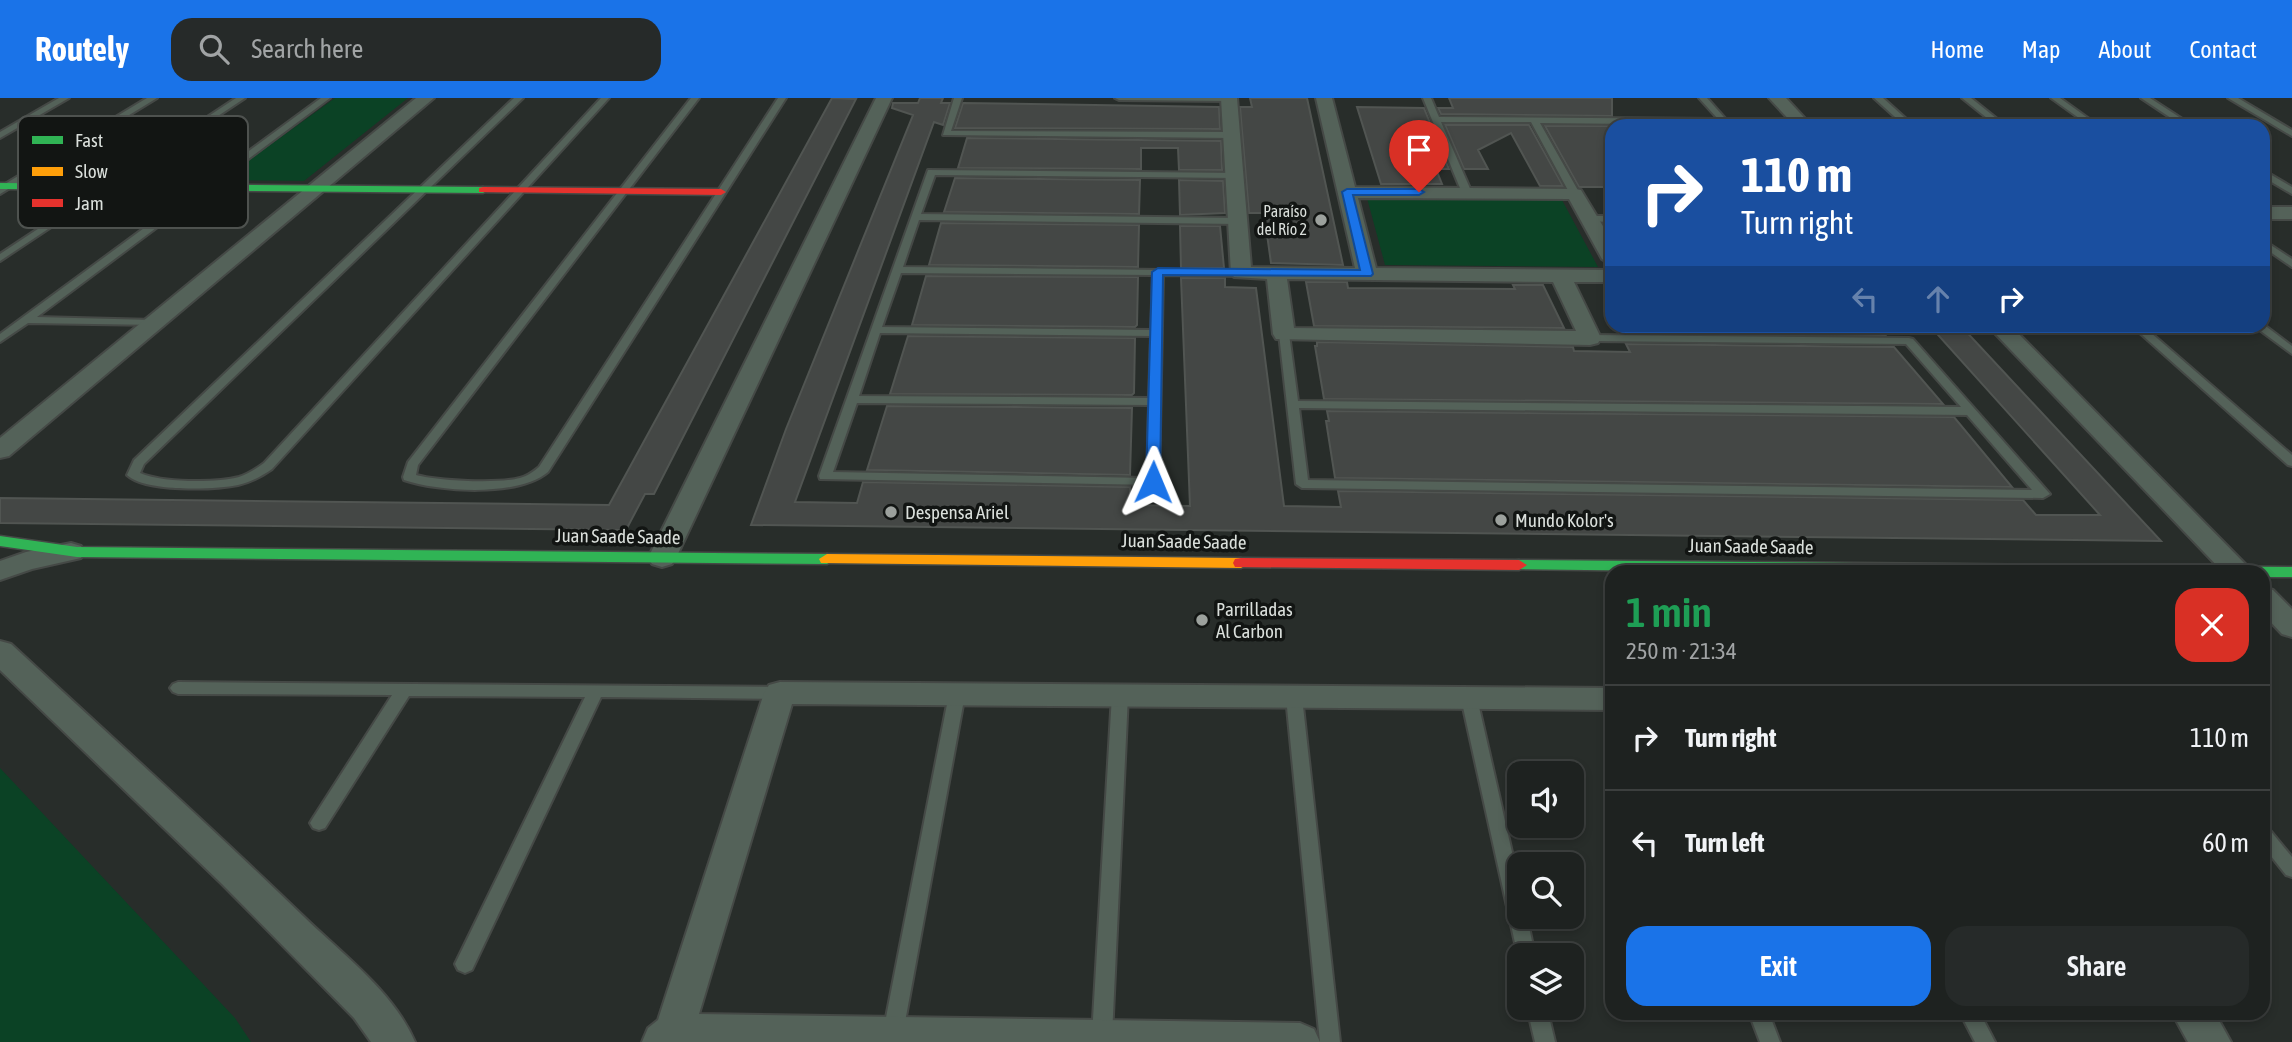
<!DOCTYPE html>
<meta charset="utf-8">
<style>
body{margin:0;font-family:"Asap Condensed",sans-serif;background:#262a29;color:#f1f3f6;height:100vh;display:flex;flex-direction:column;font-size:26px;white-space:nowrap}
*{box-sizing:border-box;margin:0}
p{font-size:23px;color:#a1a4a5}
.icon{flex:none;width:38px;height:38px;fill:none;stroke:currentColor;stroke-width:2;stroke-linecap:round;stroke-linejoin:round}
.map{position:relative;flex:1;overflow:hidden}
.details{position:absolute;left:1605px;top:467px;width:665px;height:455px;display:flex;flex-direction:column;background:#1e2220;border-radius:21px;box-shadow:0 4px 10px #0003,0 0 0 2px #3c3f3e}
.details>*{flex:none}
.top-card{position:absolute;left:1605px;top:21px;width:665px;height:214px;border-radius:21px;box-shadow:0 4px 10px #0003,0 0 0 2px #3c3f3e;background:#1a4fa0;color:#fff;overflow:hidden}
.buttons{position:absolute;left:1507px;top:663px;display:grid;gap:14px}
.buttons a{display:grid;place-items:center;width:77px;height:77px;border-radius:14px;background:#1e2220;box-shadow:0 4px 10px #0003,0 0 0 2px #3c3f3e;font-size:35px}
.pin{position:absolute;display:grid;place-items:center;width:60px;height:60px;color:#fff;margin:-72px -30px;border-radius:50% 50% 50% 0;rotate:-45deg;box-shadow:0 0 7px #0007}
.pin .icon{rotate:45deg}
.me{position:absolute;width:77px;margin:-38px;rotate:1deg;stroke-linejoin:round;filter:drop-shadow(0 0 5px #0008)}
.turn{display:flex;align-items:center;gap:24px;height:147px;padding:0 21px;font-size:32px}
.turn .icon{width:91px;height:91px;stroke-width:2.5}
.turn b{display:block;font-size:49px;line-height:60px}
.lanes{display:flex;align-items:center;height:66px;padding:0 21px;background:#0003;justify-content:center;gap:35px;direction:ltr}
.lanes .off{opacity:.35}
.round{display:grid;place-items:center;flex:none;width:74px;height:74px;border-radius:21px;background:#262a29}
.headline{display:flex;align-items:center;justify-content:space-between;height:119px;padding:0 21px}
h1{font-size:42px;font-weight:600;line-height:52px;color:#1e9e55}
.primary-button{display:flex;gap:14px;margin-top:auto;padding:14px 21px}
.primary-button a{flex:1;height:80px;border-radius:21px;background:#1a73e8;color:#fff;font-size:28px;font-weight:600;line-height:80px;text-align:center}
.primary-button a+a{background:#262a29;color:#f1f3f6}
ul{padding:0;list-style:none}
li{display:flex;align-items:center;gap:21px;height:105px;padding:0 21px;border-top:2px solid #3c3f3e}
li div{flex:1}
li b{display:block;font-size:26px}
li em{font-style:normal}
header{display:flex;align-items:center;gap:42px;box-sizing:border-box;height:98px;padding:0 35px;background:#1a73e8;color:#fff}
header strong{font-size:33px}
nav{display:flex;gap:38px;margin-inline-start:auto;font-size:24px}
.search{width:490px;height:63px;background:#262a29;display:flex;align-items:center;gap:18px;box-sizing:border-box;padding:0 24px;border-radius:21px;color:#a1a4a5;font-size:26px}
.map>svg:first-child{display:block}
</style>
<header>
<strong>Routely</strong>
<div class="search"><svg class="icon" aria-label="search" viewBox="0 0 24 24"><circle cx="10" cy="10" r="6"/><path d="M15 15l6 6"/></svg>Search here</div>
<nav><a>Home</a><a>Map</a><a>About</a><a>Contact</a></nav>
</header>
<div class="map">
<svg width="2292" height="944" viewBox="0 0 2292 944">
<rect width="100%" height="100%" fill="#282d2a"/>
<path fill="#0b4225" d="M 335,0 L 408,0 L 304,83 L 222,82 Z
M 1367,100 L 1562,102 L 1598,169 L 1385,167 Z
M 0,670 L 235,920 L 251,944 L 0,944 Z"/>
<path fill="#444745" stroke="#515552" stroke-width="2" d="M 832,0 L 856,1 L 654,396 L 645,396 L 626,432 L 0,425 L 0,400 L 609,407 Z
M 920,0 L 943,0 L 941,5 L 950,5 L 943,27 L 934,24 L 795,404 L 857,405 L 863,384 L 1130,389 L 1130,407 L 1190,408 L 1181,180 L 1225,180 L 1225,189 L 1256,190 L 1284,408 L 1341,409 L 1338,393 L 2023,402 L 2036,417 L 2100,417 L 1930,228 L 1961,228 L 2161,443 L 751,427 L 786,331 L 913,17 L 892,10 L 893,5 L 918,5 Z
M 1250,0 L 1307,0 L 1343,167 L 1271,165 L 1264,115 L 1249,115 L 1240,9 L 1252,9 Z
M 1449,0 L 1612,0 L 1612,18 L 1441,16 L 1438,10 L 1453,10 Z
M 963,5 L 1219,9 L 1220,31 L 955,30 Z
M 1357,9 L 1424,10 L 1449,71 L 1436,71 L 1442,86 L 1381,86 Z
M 1445,27 L 1529,27 L 1563,88 L 1540,88 L 1511,35 L 1478,52 L 1488,71 L 1464,71 Z
M 1545,28 L 1612,28 L 1612,89 L 1579,89 Z
M 967,40 L 1221,43 L 1222,72 L 1179,72 L 1178,50 L 1141,50 L 1141,71 L 958,70 Z
M 955,80 L 1140,82 L 1139,116 L 944,114 Z
M 1179,82 L 1223,83 L 1225,115 L 1180,117 Z
M 941,125 L 1139,127 L 1138,169 L 929,167 Z
M 1180,128 L 1220,128 L 1224,170 L 1181,170 Z
M 926,178 L 1138,179 L 1137,227 L 1135,229 L 912,227 Z
M 1306,184 L 1347,184 L 1348,190 L 1515,191 L 1513,187 L 1543,187 L 1564,230 L 1314,228 Z
M 1616,228 L 1877,228 L 1885,237 L 1619,235 Z
M 908,238 L 1135,240 L 1134,295 L 1132,297 L 890,296 Z
M 1317,244 L 1573,249 L 1574,253 L 1630,254 L 1626,246 L 1894,249 L 1943,306 L 1324,301 L 1315,248 L 1317,248 Z
M 887,308 L 1132,310 L 1130,377 L 867,372 Z
M 1327,313 L 1954,319 L 2012,389 L 1335,380 L 1326,323 L 1329,323 Z"/>
<g fill="none" stroke-linecap="round" stroke-linejoin="round">
<g stroke="#454946" stroke-width="4">
<path id="lane" d="M 59,0 L 69,0 L 0,40 L 0,34 Z
M 147,0 L 157,0 L 0,96 L 0,89 Z
M 236,0 L 245,0 L 0,163 L 0,156 Z
M 321,0 L 330,0 L 37,219 L 154,222 L 159,225 L 158,227 L 28,225 L 0,244 L 0,236 Z
M 514,0 L 523,0 L 144,366 L 140,375 C 163,385 216,385 239,379 C 248,376 256,371 264,365 L 601,0 L 609,0 L 272,371 C 262,378 251,384 238,387 C 213,392 145,394 127,377 L 134,362 Z
M 691,0 L 699,0 L 418,367 L 416,377 C 439,383 497,386 520,380 C 528,378 534,373 539,369 L 778,0 L 786,0 L 548,374 C 518,399 440,394 404,382 L 403,379 L 408,364 Z
M 954,0 L 962,0 L 951,33 L 1232,34 L 1236,37 L 1232,40 L 943,37 Z
M 1115,0 L 1232,0 L 1233,1 L 1229,3 L 1119,2 Z
M 1423,0 L 1431,0 L 1439,19 L 1718,21 L 1699,0 L 1707,0 L 1731,27 L 1540,25 L 1580,96 L 1575,99 L 1570,96 L 1531,24 L 1441,24 L 1472,95 L 1467,98 L 1462,95 Z
M 1874,0 L 1883,0 L 1914,28 L 1905,28 Z
M 1962,0 L 1971,0 L 2006,28 L 1997,28 Z
M 2051,0 L 2060,0 L 2099,28 L 2090,28 Z
M 2141,0 L 2150,0 L 2193,28 L 2183,28 Z
M 2228,0 L 2238,0 L 2292,32 L 2292,38 Z
M 928,72 L 1238,75 L 1239,77 L 1235,80 L 935,77 L 921,116 L 1238,120 L 1243,123 L 1238,126 L 919,122 L 903,169 L 1245,173 L 1245,177 L 1241,178 L 1163,177 L 1159,384 L 1158,387 L 820,381 L 819,378 ZM 901,175 L 1153,177 L 1151,232 L 882,229 ZM 880,235 L 1151,238 L 1149,300 L 859,298 ZM 857,305 L 1149,307 L 1147,380 L 833,374 Z
M 2263,72 L 2292,89 L 2292,96 L 2263,79 Z
M 1589,118 L 1612,118 L 1612,124 L 1586,123 L 1584,121 Z
M 2263,142 L 2292,161 L 2292,169 L 2263,149 Z
M 2263,226 L 2292,248 L 2292,256 L 2254,228 Z
M 2132,228 L 2143,228 L 2292,357 L 2292,368 L 2288,367 Z
M 1284,233 L 1289,236 L 1298,303 L 1961,309 L 1906,246 L 1590,243 L 1584,240 L 1590,237 L 1909,240 L 1913,241 L 2050,396 L 2043,400 L 1302,390 L 1296,386 L 1279,236 ZM 1299,310 L 1967,317 L 2032,392 L 1308,382 Z
M 178,584 L 780,589 L 786,591 L 788,595 L 786,599 L 780,601 L 601,599 L 472,872 L 465,875 L 458,872 L 455,866 L 585,599 L 409,598 L 325,730 L 319,732 L 313,730 L 310,725 L 313,720 L 392,597 L 178,596 L 173,594 L 170,590 L 173,586 Z
M 957,590 L 963,592 L 965,596 L 903,935 L 900,942 L 894,944 L 886,942 L 883,935 L 949,596 L 951,592 Z
M 1120,591 L 1126,593 L 1128,597 L 1112,938 L 1109,944 L 1095,944 L 1092,938 L 1112,597 L 1114,593 Z
M 1294,593 L 1300,595 L 1302,599 L 1340,944 L 1320,944 L 1286,599 L 1288,595 Z
M 1469,594 L 1475,596 L 1477,600 L 1519,785 L 1519,819 L 1527,819 L 1535,858 L 1519,858 L 1519,863 L 1461,600 L 1463,596 Z
M 2263,729 L 2269,731 L 2292,759 L 2292,779 L 2286,777 L 2263,748 Z
M 1527,910 L 1547,910 L 1555,944 L 1535,944 Z
M 1749,915 L 1769,915 L 1780,944 L 1760,944 Z
M 1960,915 L 1980,915 L 1995,944 L 1975,944 Z"/>
</g>
<g stroke="#454946" stroke-width="4">
<path id="street" d="M 416,0 L 434,0 L 9,358 L 0,360 L 0,340 Z
M 876,0 L 892,0 L 676,460 L 672,466 L 662,469 L 652,466 L 648,460 Z
M 1221,0 L 1237,0 L 1251,169 L 1355,170 L 1316,0 L 1332,0 L 1355,89 L 1575,91 L 1581,92 L 1612,143 L 1612,167 L 1602,161 L 1569,101 L 1358,100 L 1376,170 L 1612,172 L 1612,184 L 1574,184 L 1601,240 L 1598,245 L 1590,247 L 1276,241 L 1273,236 L 1267,181 L 1234,179 L 1231,175 ZM 1287,181 L 1553,184 L 1576,233 L 1294,230 Z
M 1769,0 L 1786,0 L 1812,28 L 1795,28 Z
M 2263,109 L 2292,109 L 2292,121 L 2263,121 Z
M 1988,228 L 2011,228 L 2253,474 L 2223,474 Z
M 71,445 L 81,448 L 85,454 L 81,460 L 32,471 L 0,482 L 0,463 L 26,454 Z
M 2263,489 L 2273,492 L 2292,511 L 2292,539 L 2282,536 L 2263,516 Z
M 0,543 L 11,546 C 108,636 207,725 303,818 C 342,856 393,893 415,944 L 371,944 L 354,920 L 222,786 L 0,572 Z
M 780,584 L 1612,590 L 1612,612 L 792,606 L 699,916 L 1300,925 L 1314,931 L 1320,944 L 642,944 L 648,930 L 658,922 L 764,595 L 769,587 Z
M 2172,915 L 2215,915 L 2231,944 L 2188,944 Z"/>
</g>
<g stroke="#454946" stroke-width="3">
<path id="fast" d="M 0,85 L 483,89 L 488,92 L 483,95 L 0,91 Z
M 0,438 L 77,449 L 827,456 L 835,461 L 827,466 L 77,459 L 0,448 Z
M 1519,462 L 2292,469 L 2292,479 L 2263,479 L 2263,474 L 1752,474 L 1513,471 L 1511,467 L 1513,463 Z"/>
</g>
<g stroke="#454946" stroke-width="3">
<path id="slow" d="M 827,456 L 1241,460 L 1249,465 L 1241,470 L 821,465 L 819,461 Z"/>
</g>
<g stroke="#454946" stroke-width="3">
<path id="jam" d="M 483,89 L 721,91 L 726,94 L 721,97 L 479,94 L 479,90 Z
M 1241,460 L 1519,462 L 1527,467 L 1519,472 L 1235,469 L 1233,465 L 1235,461 Z"/>
</g>
<use href="#lane" fill="#546259" fill-rule="evenodd"/>
<use href="#street" fill="#546259" fill-rule="evenodd"/>
<use href="#fast" fill="#30b455" fill-rule="evenodd"/>
<use href="#slow" fill="#ff9f0a" fill-rule="evenodd"/>
<use href="#jam" fill="#e5322d" fill-rule="evenodd"/>
</g>
<path fill="#1a73e8" stroke="#114b97" stroke-width="2" d="M 1347,91 L 1419,91 L 1424,94 L 1419,97 L 1353,97 L 1373,176 L 1371,178 L 1163,177 L 1160,384 L 1158,387 L 1148,387 L 1146,384 L 1152,174 L 1158,170 L 1360,172 L 1342,94 Z"/>
<g fill="#9ca19d" stroke="#121513" stroke-width="2.5">
<circle cx="1321" cy="122" r="7"/>
<circle cx="891" cy="414" r="7"/>
<circle cx="1501" cy="422" r="7"/>
<circle cx="1202" cy="522" r="7"/>
</g>
<g text-anchor="middle" stroke-width="7" stroke-linejoin="round" paint-order="stroke">
<g font-size="16" fill="#dadfdb" stroke="#121513" text-anchor="end">
<text x="1307" y="119">Paraíso<tspan x="1307" dy="18">del Río 2</tspan></text>
</g>
<g font-size="19" fill="#dadfdb" stroke="#121513" text-anchor="start">
<text x="905" y="421">Despensa Ariel</text>
<text x="1515" y="429">Mundo Kolor's</text>
<text x="1216" y="518">Parrilladas<tspan x="1216" dy="22">Al Carbon</tspan></text>
</g>
<g font-size="19" fill="#dadfdb" stroke="#121513">
<text transform="translate(618 438) rotate(1)" y="7">Juan Saade Saade</text>
<text transform="translate(1184 443) rotate(1)" y="7">Juan Saade Saade</text>
<text transform="translate(1751 448) rotate(1)" y="7">Juan Saade Saade</text>
</g>
</g>
<rect x="18" y="18" width="230" height="112" rx="10" fill="#121513" stroke="#4e524f" stroke-width="2"/>
<rect x="32" y="38" width="31" height="8" fill="#30b455"/>
<rect x="32" y="69" width="31" height="9" fill="#ff9f0a"/>
<rect x="32" y="101" width="31" height="8" fill="#e5322d"/>
<g font-size="19" fill="#dadfdb">
<text x="75" y="49">Fast</text>
<text x="75" y="80">Slow</text>
<text x="75" y="112">Jam</text>
</g>
</svg>
<div class="buttons">
<a><svg class="icon" aria-label="sound" viewBox="0 0 24 24"><path d="M4 9h4l5-4v14l-5-4H4zM17 9q2 3 0 6"/></svg></a>
<a><svg class="icon" aria-label="search" viewBox="0 0 24 24"><circle cx="10" cy="10" r="6"/><path d="M15 15l6 6"/></svg></a>
<a><svg class="icon" aria-label="layers" viewBox="0 0 24 24"><path d="M12 4l9 5-9 5-9-5zM3 14l9 5 9-5"/></svg></a>
</div>
<div class="pin" style="left:1419px;top:94px;background:#d93025"><svg class="icon" aria-label="arrive" viewBox="0 0 24 24"><path d="M6 21V4h12l-3 4 3 4H6"/></svg></div>
<svg class="me" style="left:1153px;top:384px" viewBox="-20 -20 40 40"><path d="M0-17L14 15 0 8-14 15z" fill="#1a73e8" stroke="#fff" stroke-width="4"/></svg>
<div class="top-card">
<div class="turn"><svg class="icon" aria-label="right" viewBox="0 0 24 24"><path d="M7 20v-9h11M14 6l5 5-5 5"/></svg><div><b>110 m</b>Turn right</div></div>
<div class="lanes"><svg class="icon off" aria-label="left" viewBox="0 0 24 24"><path d="M17 20v-9H6M10 6l-5 5 5 5"/></svg><svg class="icon off" aria-label="ahead" viewBox="0 0 24 24"><path d="M12 20V5M6 11l6-6 6 6"/></svg><svg class="icon" aria-label="right" viewBox="0 0 24 24"><path d="M7 20v-9h11M14 6l5 5-5 5"/></svg></div>
</div>
<section class="details">
<div class="headline"><div><h1>1 min</h1><p>250 m · 21:34</p></div><a class="round" style="background:#d93025;color:#fff"><svg class="icon" aria-label="close" viewBox="0 0 24 24"><path d="M6 6l12 12M18 6L6 18"/></svg></a></div>
<ul>
<li><svg class="icon" aria-label="right" viewBox="0 0 24 24"><path d="M7 20v-9h11M14 6l5 5-5 5"/></svg><div><b>Turn right</b></div><em>110 m</em></li>
<li><svg class="icon" aria-label="left" viewBox="0 0 24 24"><path d="M17 20v-9H6M10 6l-5 5 5 5"/></svg><div><b>Turn left</b></div><em>60 m</em></li>
</ul>
<div class="primary-button"><a>Exit</a><a>Share</a></div>
</section>
</div>
